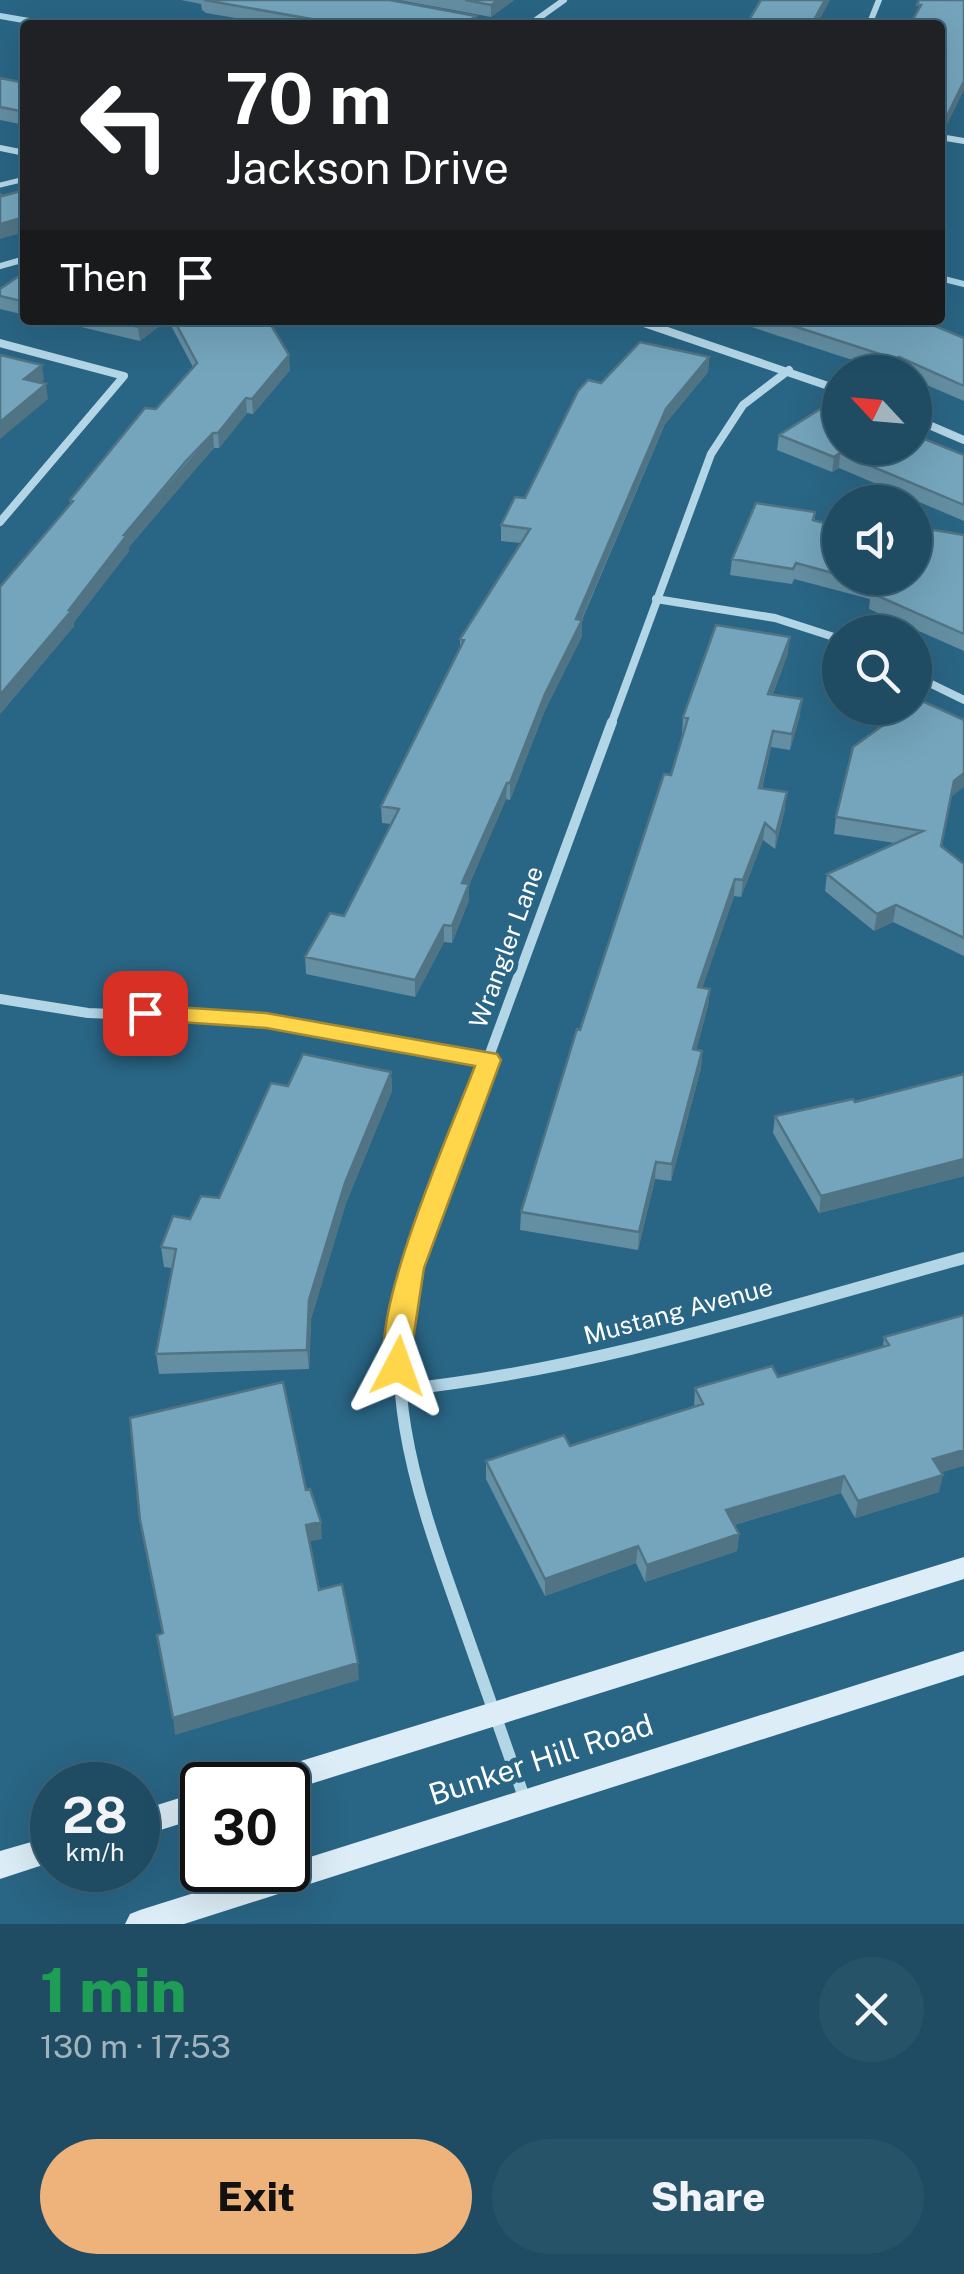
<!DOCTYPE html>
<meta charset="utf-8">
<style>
body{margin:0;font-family:"Public Sans",sans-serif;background:#275369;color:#f1f3f6;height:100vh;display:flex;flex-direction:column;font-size:38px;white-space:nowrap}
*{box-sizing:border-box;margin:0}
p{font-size:32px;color:#a1b4be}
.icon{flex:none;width:55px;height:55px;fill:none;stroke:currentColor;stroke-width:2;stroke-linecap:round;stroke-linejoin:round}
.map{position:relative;height:1924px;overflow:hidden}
.sheet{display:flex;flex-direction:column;background:#1f4c63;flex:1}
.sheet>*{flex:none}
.banner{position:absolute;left:20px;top:20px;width:925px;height:305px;border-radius:10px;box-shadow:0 10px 40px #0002,0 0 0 2px #3c6378;background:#202124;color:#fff;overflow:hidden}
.needle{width:65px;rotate:296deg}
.tools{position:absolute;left:822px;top:355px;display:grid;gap:20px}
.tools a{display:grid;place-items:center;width:110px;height:110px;border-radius:50%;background:#1f4c63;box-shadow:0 10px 40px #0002,0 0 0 2px #3c6378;font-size:50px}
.speed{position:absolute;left:30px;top:1762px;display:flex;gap:20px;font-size:50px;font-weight:700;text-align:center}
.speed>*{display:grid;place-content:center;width:130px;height:130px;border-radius:50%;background:#1f4c63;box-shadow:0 10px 40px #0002,0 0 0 2px #3c6378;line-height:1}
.speed small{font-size:25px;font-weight:400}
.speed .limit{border:5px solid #111;border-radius:15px;background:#fff;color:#111}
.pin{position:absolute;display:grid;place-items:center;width:85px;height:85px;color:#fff;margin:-42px;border-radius:20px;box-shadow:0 5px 15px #0006}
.me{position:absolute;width:110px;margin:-55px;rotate:4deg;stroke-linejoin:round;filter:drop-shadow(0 0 8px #0008)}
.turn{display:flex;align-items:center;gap:35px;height:210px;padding:0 40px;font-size:45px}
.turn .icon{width:130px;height:130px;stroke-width:2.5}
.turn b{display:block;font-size:70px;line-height:85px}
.then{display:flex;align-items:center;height:95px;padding:0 40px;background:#0003;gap:20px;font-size:38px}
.round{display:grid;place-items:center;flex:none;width:105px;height:105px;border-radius:52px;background:#275369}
.headline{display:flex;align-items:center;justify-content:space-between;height:170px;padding:0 40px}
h1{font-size:60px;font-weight:800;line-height:75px;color:#1e9e55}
.button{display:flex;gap:20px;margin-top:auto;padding:20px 40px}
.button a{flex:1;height:115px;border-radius:60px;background:#eeb37a;color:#111;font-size:40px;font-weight:800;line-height:115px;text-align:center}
.button a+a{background:#275369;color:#f1f3f6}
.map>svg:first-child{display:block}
</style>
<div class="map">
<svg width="964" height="1924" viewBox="0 0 964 1924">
<rect width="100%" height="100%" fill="#296584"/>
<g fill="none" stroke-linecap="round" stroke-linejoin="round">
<path stroke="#a8d3e7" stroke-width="6" d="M 0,16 L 52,25
M 940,278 L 964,284"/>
<path stroke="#b3d6e7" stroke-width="5" d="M 0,185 L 25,179"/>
<path stroke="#b3d6e7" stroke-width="6" d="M 467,19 L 496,25
M 529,25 L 564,0
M 869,25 L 879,0
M 940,137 L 964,141
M 0,148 L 25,153
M 0,266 L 25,259"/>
<path stroke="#b3d6e7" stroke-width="8" d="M 635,320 L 840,390
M 0,343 L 124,376 L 0,522
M 915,419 L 964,440
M 656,599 L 775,618 L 840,639
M 915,676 L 964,700
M 611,725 L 711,454 L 743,405 L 789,370"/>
<path stroke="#b3d6e7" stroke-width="10" d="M 0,999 L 88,1013 L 266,1020 L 489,1060
M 418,1249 L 612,722"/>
<path stroke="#b3d6e7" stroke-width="12" d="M 419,1247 C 374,1369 415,1488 456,1604 C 479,1670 502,1735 525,1800
M 399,1390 C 592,1370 778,1309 964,1258"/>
<path fill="#dcedf7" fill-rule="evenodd" d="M 964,1557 L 964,1579 L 288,1791 L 288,1785 L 251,1785 L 255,1776 L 265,1772 Z
M 964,1651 L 964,1675 L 184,1924 L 125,1924 L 130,1914 L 140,1910 L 267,1870 L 288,1870 L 288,1864 Z
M 202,1791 L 202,1817 L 138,1837 L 138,1811 Z
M 52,1836 L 52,1862 L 0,1879 L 0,1851 Z"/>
</g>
<path fill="#648ea2" d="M 181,0 L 390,0 L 476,16 L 476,25 L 276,25 L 206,13 L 202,10 L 201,4 Z
M 399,0 L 514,0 L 491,17 Z
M 0,78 L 25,83 L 25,125 L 0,120 Z
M 25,272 L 25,315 L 0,309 L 0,289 Z
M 64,320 L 167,320 L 140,341 L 64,323 Z
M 168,320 L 268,320 L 290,370 L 253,414 L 247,413 L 219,448 L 214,448 L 188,477 L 129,547 L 129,551 L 74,622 L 74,626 L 0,714 L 70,504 L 70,500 L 156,409 L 193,367 Z
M 730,320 L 921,320 L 964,338 L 964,401 L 915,380 L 915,372 L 889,372 Z
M 709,357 L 708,372 L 665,424 L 582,620 L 582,636 L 545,710 L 510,800 L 506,799 L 469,885 L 469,900 L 452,943 L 444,942 L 415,997 L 306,974 L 305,957 L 344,916 L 391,824 L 382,823 L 381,806 L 460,649 L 460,639 L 521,543 L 501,541 L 501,525 L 525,498 L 601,383 Z
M 779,435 L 964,455 L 964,526 L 964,521 L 839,468 L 832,472 L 777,450 Z
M 815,512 L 815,520 L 840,527 L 840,578 L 915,578 L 964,535 L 964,651 L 869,609 L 870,599 L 794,579 L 792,584 L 730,575 L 732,559 Z
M 788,653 L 773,694 L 800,715 L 790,750 L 771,747 L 762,789 L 785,809 L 775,849 L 763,840 L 741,897 L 734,896 L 702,988 L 710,989 L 708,1006 L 696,1050 L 702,1051 L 701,1068 L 671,1181 L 655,1179 L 638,1250 L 520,1230 L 521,1212 L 580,1030 L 671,775 L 683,734 L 682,734 L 683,717 Z
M 951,797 L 941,847 L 964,864 L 964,956 L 893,922 L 874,931 L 825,891 L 827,874 L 895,843 L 834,834 L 836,817 Z
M 391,1072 L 392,1091 L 346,1203 L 311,1319 L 309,1369 L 159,1374 L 156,1354 L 172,1268 L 164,1267 L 161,1247 L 190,1219 L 219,1198 L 288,1086 Z
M 964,1074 L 964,1176 L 819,1213 L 773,1133 L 775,1116 L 855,1102 Z
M 964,1315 L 939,1492 L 855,1518 L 841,1493 L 734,1525 L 739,1534 L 737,1551 L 645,1582 L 636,1563 L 545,1596 L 486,1479 L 486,1461 L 570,1446 L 694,1407 L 695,1388 L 778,1377 L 883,1347 L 884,1337 Z"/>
<path fill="#517484" d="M 498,0 L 514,0 L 491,17 L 491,5 Z
M 825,0 L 830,0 L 817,25 L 813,25 L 814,20 Z
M 476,16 L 476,25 L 463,25 Z
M 964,81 L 964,90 L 944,131 L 940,132 L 940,119 Z
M 25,217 L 25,232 L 0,239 L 0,224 Z
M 147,320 L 167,320 L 140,341 L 138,327 Z
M 289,355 L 290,370 L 253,414 L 252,399 Z
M 709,357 L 708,372 L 665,424 L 577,630 L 582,620 L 582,636 L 545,710 L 510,800 L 510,783 L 576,619 L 666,409 Z
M 899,357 L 897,372 L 894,372 L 895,359 Z
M 42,365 L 44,380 L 26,393 L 24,379 Z
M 46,384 L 48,399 L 0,439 L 0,422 Z
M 246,398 L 247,413 L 219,448 L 218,433 Z
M 213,433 L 214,448 L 129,547 L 129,551 L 74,622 L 74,626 L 0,714 L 0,695 L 69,610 L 124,535 Z
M 840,453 L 839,468 L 832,472 L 834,457 Z
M 790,637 L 788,653 L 767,710 L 768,694 Z
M 802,699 L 800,715 L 790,750 L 792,734 Z
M 773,731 L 771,747 L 758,805 L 759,788 Z
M 964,773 L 964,787 L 951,797 L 954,781 Z
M 507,783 L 506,799 L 469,885 L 469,900 L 452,943 L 452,926 L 462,883 Z
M 787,792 L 785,809 L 775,849 L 776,833 Z
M 765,823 L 763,840 L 741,897 L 743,880 Z
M 735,879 L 734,896 L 697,1004 L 698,987 Z
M 896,905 L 893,922 L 874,931 L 877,914 Z
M 444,925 L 444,942 L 415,997 L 415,980 Z
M 710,989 L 708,1006 L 692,1066 L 693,1049 Z
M 702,1051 L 701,1068 L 671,1181 L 672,1164 Z
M 391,1072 L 392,1091 L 346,1203 L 311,1319 L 309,1369 L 307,1350 L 309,1300 L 345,1183 Z
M 964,1159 L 964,1176 L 819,1213 L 821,1196 Z
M 656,1162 L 655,1179 L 638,1250 L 639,1232 Z
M 964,1450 L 964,1466 L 930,1476 L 933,1459 Z
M 943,1475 L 939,1492 L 855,1518 L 858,1501 Z
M 844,1476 L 841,1493 L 724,1528 L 726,1510 Z
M 321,1522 L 322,1539 L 308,1542 L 306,1525 Z
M 739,1534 L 737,1551 L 645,1582 L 647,1565 Z
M 638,1546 L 636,1563 L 545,1596 L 545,1579 Z
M 358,1663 L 359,1680 L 175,1735 L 173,1718 Z"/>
<path fill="#74a5bc" stroke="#517484" stroke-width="2.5" d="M 204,0 L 390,0 L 476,16 L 463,25 L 345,25 Z
M 465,0 L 498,0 L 491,5 Z
M 761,0 L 825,0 L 814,20 L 818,21 L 815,25 L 746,25 Z
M 919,0 L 964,0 L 964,81 L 946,118 L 940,119 L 940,25 L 910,25 L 921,5 L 917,5 Z
M 0,78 L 25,83 L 25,112 L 0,107 Z
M 25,190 L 25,217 L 0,224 L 0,194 L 2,196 Z
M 25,272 L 25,302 L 0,296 L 0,289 Z
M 110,320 L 147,320 L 138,327 Z
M 174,320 L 268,320 L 289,355 L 252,399 L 246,398 L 218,433 L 213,433 L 186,461 L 124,535 L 127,535 L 69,610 L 72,610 L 0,695 L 0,587 L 73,501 L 70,500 L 145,408 L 156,409 L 197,363 Z
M 775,320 L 921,320 L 964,338 L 964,386 L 899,357 L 895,359 Z
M 640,342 L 709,357 L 666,409 L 576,619 L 582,620 L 545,694 L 510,783 L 507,783 L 462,883 L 469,884 L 452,926 L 444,925 L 415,980 L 305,957 L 330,913 L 344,916 L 399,809 L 381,806 L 464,640 L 460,639 L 530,529 L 501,525 L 515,497 L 525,498 L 578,391 L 588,380 L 601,383 Z
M 0,355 L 42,365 L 24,379 L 46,384 L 0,422 Z
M 833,401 L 840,404 L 840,448 L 915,448 L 915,435 L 964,455 L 964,505 L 840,453 L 834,457 L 779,435 Z
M 756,503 L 815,512 L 813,520 L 840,527 L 840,575 L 796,563 L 793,569 L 732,559 Z
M 934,530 L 964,535 L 964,634 L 871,593 L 879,585 L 851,578 L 915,578 L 915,543 Z
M 716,625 L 790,637 L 768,694 L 802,699 L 792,734 L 773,731 L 759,788 L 787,792 L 776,833 L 765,823 L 743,880 L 735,879 L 698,987 L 710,989 L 693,1049 L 702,1051 L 672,1164 L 656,1162 L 639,1232 L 521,1212 L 577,1029 L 580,1030 L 664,774 L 671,775 L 688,718 L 683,717 Z
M 918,699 L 964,720 L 964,773 L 954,781 L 941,846 L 964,864 L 964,938 L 896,905 L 877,914 L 827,874 L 923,831 L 836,817 L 853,747 L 907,708 L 915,708 L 915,701 Z
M 303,1054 L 391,1072 L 345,1183 L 309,1300 L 307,1350 L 156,1354 L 176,1249 L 161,1247 L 173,1216 L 190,1219 L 201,1196 L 219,1198 L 271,1083 L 288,1086 Z
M 964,1074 L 964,1159 L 821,1196 L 775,1116 L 853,1099 L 855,1102 Z
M 964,1315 L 964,1450 L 933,1459 L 943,1475 L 858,1501 L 844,1476 L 726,1510 L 739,1534 L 647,1565 L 638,1546 L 545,1579 L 486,1461 L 564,1435 L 570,1446 L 703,1404 L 695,1388 L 772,1366 L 778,1377 L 889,1345 L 884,1337 Z
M 283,1382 L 306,1490 L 310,1489 L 321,1522 L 306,1525 L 319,1590 L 342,1584 L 358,1663 L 173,1718 L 157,1635 L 163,1633 L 140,1520 L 130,1418 Z"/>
<path fill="#ffd54a" stroke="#a68a30" stroke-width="2.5" d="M 145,1005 L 266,1013 L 497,1054 L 501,1060 L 424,1268 L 408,1373 L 398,1376 L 388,1373 C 363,1325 454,1122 475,1066 L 266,1028 L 137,1019 L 133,1013 Z"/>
<g text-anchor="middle" stroke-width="10" stroke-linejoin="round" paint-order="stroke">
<g font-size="25" fill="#fff" stroke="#296584">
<text transform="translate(506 947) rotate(-70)" y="9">Wrangler Lane</text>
<text transform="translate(678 1311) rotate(-15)" y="9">Mustang Avenue</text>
</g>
<g font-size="30" fill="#fff" stroke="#296584">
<text transform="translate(541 1760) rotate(-18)" y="10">Bunker Hill Road</text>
</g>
</g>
</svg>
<div class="tools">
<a><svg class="needle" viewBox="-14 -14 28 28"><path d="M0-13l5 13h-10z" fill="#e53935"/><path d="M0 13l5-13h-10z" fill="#a1b4be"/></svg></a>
<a><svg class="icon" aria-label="sound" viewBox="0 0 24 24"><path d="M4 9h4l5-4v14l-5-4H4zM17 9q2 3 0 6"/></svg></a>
<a><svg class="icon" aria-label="search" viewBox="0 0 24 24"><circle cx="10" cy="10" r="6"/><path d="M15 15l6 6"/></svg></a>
</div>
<div class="speed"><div>28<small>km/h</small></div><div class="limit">30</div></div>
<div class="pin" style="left:145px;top:1013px;background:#d93025"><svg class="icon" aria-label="arrive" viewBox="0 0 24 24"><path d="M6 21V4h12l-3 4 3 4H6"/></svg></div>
<svg class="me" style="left:398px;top:1366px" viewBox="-20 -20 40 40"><path d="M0-17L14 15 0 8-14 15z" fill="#ffd54a" stroke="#fff" stroke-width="4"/></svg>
<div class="banner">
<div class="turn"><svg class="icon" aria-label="left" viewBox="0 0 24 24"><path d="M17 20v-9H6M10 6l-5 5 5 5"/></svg><div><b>70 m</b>Jackson Drive</div></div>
<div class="then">Then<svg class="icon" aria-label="arrive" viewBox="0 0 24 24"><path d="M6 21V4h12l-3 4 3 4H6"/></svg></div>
</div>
</div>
<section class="sheet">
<div class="headline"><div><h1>1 min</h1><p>130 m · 17:53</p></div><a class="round"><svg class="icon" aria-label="close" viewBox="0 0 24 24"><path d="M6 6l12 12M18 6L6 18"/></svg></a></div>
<div class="button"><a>Exit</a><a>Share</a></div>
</section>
